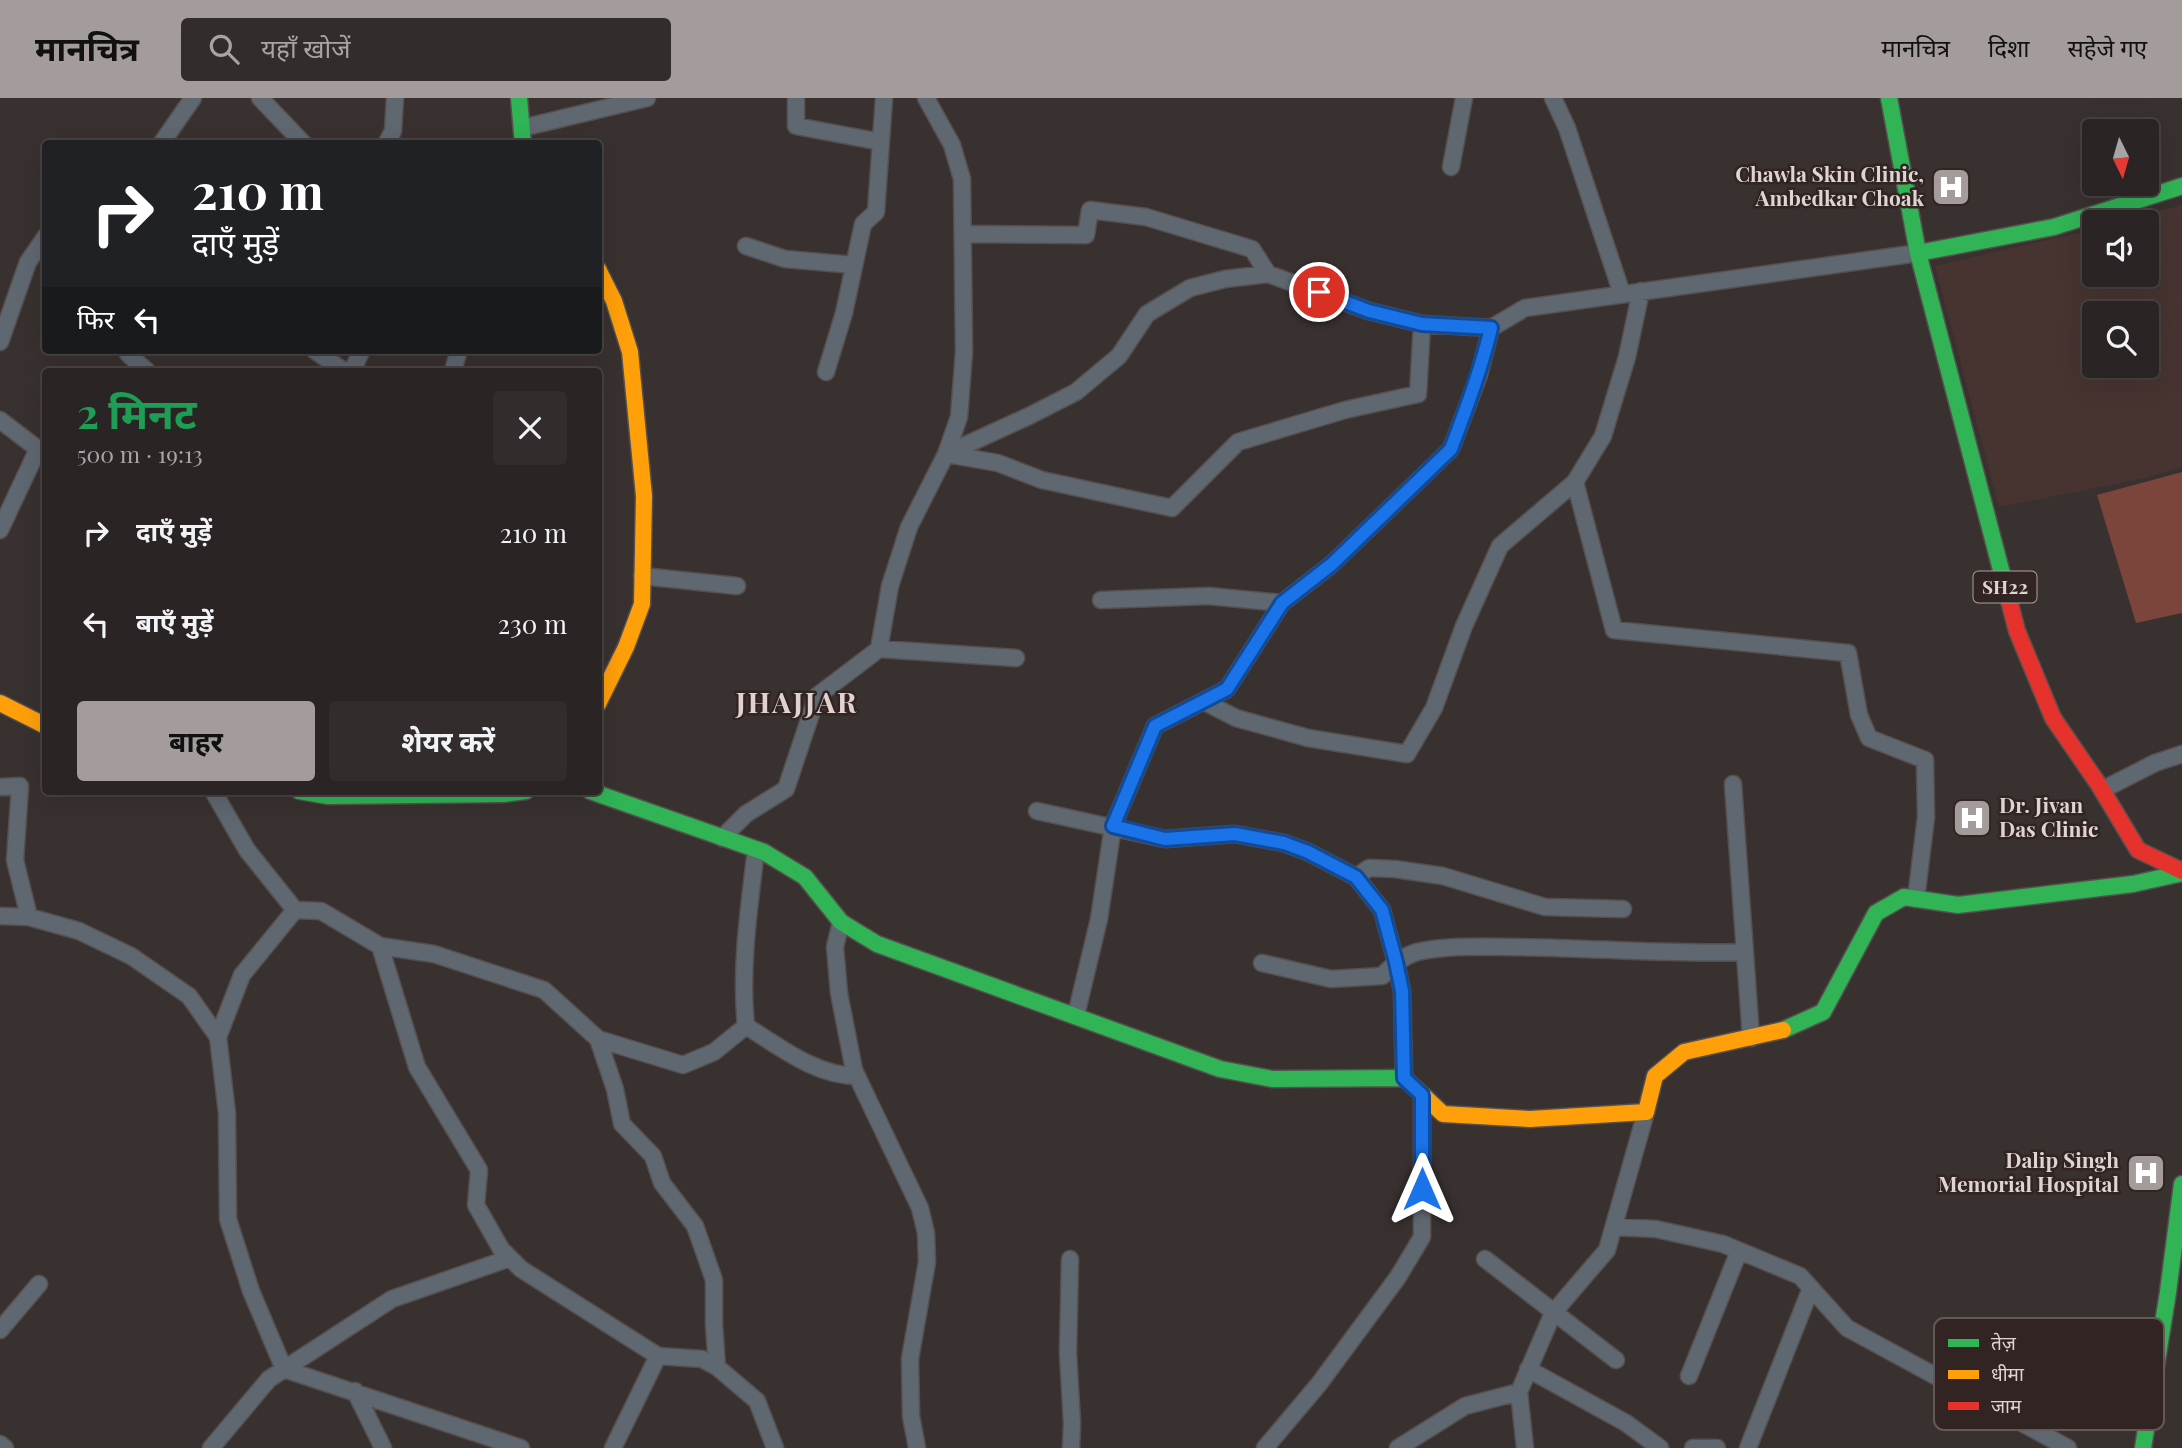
<!DOCTYPE html>
<html lang="hi">
<meta charset="utf-8">
<style>
body{margin:0;font-family:"Playfair Display","Noto Sans Devanagari",serif;background:#322d2c;color:#f1f3f6;height:100vh;display:flex;flex-direction:column;font-size:26px;white-space:nowrap}
*{box-sizing:border-box;margin:0}
p{font-size:23px;color:#a5a5a6}
.icon{flex:none;width:38px;height:38px;fill:none;stroke:currentColor;stroke-width:2;stroke-linecap:round;stroke-linejoin:round}
.map{position:relative;flex:1;overflow:hidden}
.panel{position:absolute;left:42px;top:270px;width:560px;height:427px;display:flex;flex-direction:column;background:#2a2524;border-radius:7px;box-shadow:0 7px 28px #0002,0 0 0 2px #464241}
.panel>*{flex:none}
.banner{position:absolute;left:42px;top:42px;width:560px;height:214px;border-radius:7px;box-shadow:0 7px 28px #0002,0 0 0 2px #464241;background:#202124;color:#fff;overflow:hidden}
.needle{width:46px;rotate:175deg}
.fabs{position:absolute;left:2082px;top:21px;display:grid;gap:14px}
.fabs a{display:grid;place-items:center;width:77px;height:77px;border-radius:7px;background:#2a2524;box-shadow:0 7px 28px #0002,0 0 0 2px #464241;font-size:35px}
.pin{position:absolute;display:grid;place-items:center;width:60px;height:60px;color:#fff;margin:-30px;border:4px solid #fff;border-radius:50%;box-shadow:0 2px 7px #0007}
.me{position:absolute;width:77px;margin:-38px;rotate:0deg;stroke-linejoin:round;filter:drop-shadow(0 0 5px #0008)}
.turn{display:flex;align-items:center;gap:24px;height:147px;padding:0 35px;font-size:32px}
.turn .icon{width:91px;height:91px;stroke-width:2.5}
.turn b{display:block;font-size:49px;line-height:60px}
.then{display:flex;align-items:center;height:66px;padding:0 35px;background:#0003;gap:14px;font-size:26px}
.round{display:grid;place-items:center;flex:none;width:74px;height:74px;border-radius:7px;background:#322d2c}
.headline{display:flex;align-items:center;justify-content:space-between;height:119px;padding:0 35px}
h1{font-size:42px;font-weight:700;line-height:52px;color:#1e9e55}
.primary-button{display:flex;gap:14px;margin-top:auto;padding:14px 35px}
.primary-button a{flex:1;height:80px;border-radius:7px;background:#a39c9a;color:#111;font-size:28px;font-weight:700;line-height:80px;text-align:center}
.primary-button a+a{background:#322d2c;color:#f1f3f6}
ul{padding:0;list-style:none}
li{display:flex;align-items:center;gap:21px;height:91px;padding:0 35px}
li div{flex:1}
li b{display:block;font-size:26px}
li em{font-style:normal}
header{display:flex;align-items:center;gap:42px;box-sizing:border-box;height:98px;padding:0 35px;background:#a39c9a;color:#111}
header strong{font-size:33px}
nav{display:flex;gap:38px;margin-inline-start:auto;font-size:24px}
.search{width:490px;height:63px;background:#322d2c;display:flex;align-items:center;gap:18px;box-sizing:border-box;padding:0 24px;border-radius:7px;color:#a5a5a6;font-size:26px}
.map>svg:first-child{display:block}
</style>
<header>
<strong>मानचित्र</strong>
<div class="search"><svg class="icon" aria-label="search" viewBox="0 0 24 24"><circle cx="10" cy="10" r="6"/><path d="M15 15l6 6"/></svg>यहाँ खोजें</div>
<nav><a>मानचित्र</a><a>दिशा</a><a>सहेजे गए</a></nav>
</header>
<div class="map">
<svg width="2182" height="1350" viewBox="0 0 2182 1350">
<rect width="100%" height="100%" fill="#383130"/>
<path fill="#473431" fill-rule="evenodd" d="M 2182,107 L 2182,369 L 2140,381 L 1999,409 L 1935,168 L 2095,131 L 2095,177 L 2147,177 L 2147,124 L 2118,124 ZM 2095,215 L 2147,215 L 2147,268 L 2095,268 Z"/>
<path fill="#7b453c" d="M 2182,374 L 2182,515 L 2136,525 L 2097,397 Z"/>
<g fill="none" stroke-linecap="round" stroke-linejoin="round">
<g stroke="#554f4e" stroke-width="19">
<path id="street" d="M 260,0 L 304,46
M 796,0 L 796,28 L 881,44
M 1553,0 L 1567,30 L 1622,196
M 522,30 L 647,0
M 161,46 L 193,0
M 386,46 L 393,33 L 395,0
M 1451,69 L 1464,0
M 964,136 L 1086,137 L 1090,112 L 1146,119 L 1252,151 L 1268,176
M 746,148 L 785,161 L 854,167
M 0,244 L 28,164 L 46,138
M 314,252 L 344,273
M 128,256 L 147,273
M 352,273 L 362,252
M 453,273 L 459,252
M 826,274 L 844,215 L 863,126 L 876,114 L 884,0
M 0,322 L 38,351 L 0,432
M 946,356 L 1029,318 L 1076,294 L 1119,258 L 1147,216 L 1190,190 L 1225,181 L 1268,176 L 1369,213 L 1422,226 L 1491,230
M 946,356 L 998,365 L 1042,382 L 1172,410 L 1238,344 L 1345,312 L 1418,296 L 1422,226
M 1575,384 L 1614,532 L 1848,555 L 1859,617 L 1869,640 L 1925,662 L 1926,719 L 1916,801
M 642,478 L 737,488
M 1101,502 L 1208,498 L 1282,505
M 879,551 L 1016,560
M 1203,603 L 1236,620 L 1308,640 L 1407,656 L 1434,610 L 1464,528 L 1500,448 L 1575,384 L 1603,338 L 1627,259 L 1641,193
M 1733,686 L 1751,940
M 0,689 L 20,688 L 15,762 L 29,819
M 2102,692 L 2155,665 L 2182,656
M 213,693 L 247,752 L 295,812 L 321,813 L 380,848 L 434,856 L 544,892 L 598,941 L 683,967 L 714,954 L 746,928
M 1037,713 L 1165,741 L 1235,736 L 1284,745 L 1308,754 L 1356,779 L 1382,812 L 1396,864 L 1402,893 L 1404,980
M 722,740 L 746,716 L 786,691 L 817,598 L 879,551 L 890,488 L 909,429 L 946,356 L 959,319 L 964,254 L 962,81 L 952,47 L 926,0
M 756,752 C 749,810 740,870 746,928 C 780,949 816,978 857,978
M 1356,779 L 1369,770 L 1395,771 L 1443,778 L 1545,809 L 1623,811
M 0,818 L 29,819 L 79,833 L 131,858 L 189,898 L 218,939 L 227,1015 L 228,1121 L 251,1193 L 284,1271 L 521,1350
M 841,824 L 835,849 L 839,895 L 854,972 L 920,1110 L 926,1135 L 927,1164 L 910,1261 L 911,1318 L 917,1350
M 380,848 L 417,969 L 479,1072 L 476,1107 L 501,1151 L 521,1171 L 658,1258 L 702,1261 L 717,1269 L 757,1303 L 775,1350
M 1262,865 L 1331,881 L 1382,878 C 1392,868 1403,858 1417,854 C 1446,847 1479,849 1508,849 C 1587,849 1666,857 1745,854
M 1076,917 L 1099,821 L 1113,728 L 1155,628 L 1227,591 L 1282,505 L 1332,466 L 1451,351 L 1479,277 L 1491,230 L 1525,210 L 1918,155
M 218,939 L 242,877 L 295,812
M 598,941 L 615,991 L 622,1026 L 653,1058 L 662,1085 L 695,1128 L 714,1182 L 714,1226 L 717,1269
M 1614,1129 L 1656,1131 L 1723,1146 L 1800,1178 L 1847,1230 L 2068,1350
M 1070,1161 L 1068,1255 L 1072,1325 L 1071,1350
M 1485,1161 L 1616,1262
M 0,1232 L 39,1186
M 1528,1271 L 1626,1325 L 1660,1350
M 1689,1278 L 1739,1153
M 355,1293 L 383,1350
M 0,1346 L 5,1350
M 211,1350 L 269,1281 L 392,1201 L 510,1160
M 613,1350 L 658,1258
M 1265,1350 L 1319,1286 L 1398,1179 L 1422,1139 L 1422,997
M 1398,1350 L 1465,1308 L 1519,1294
M 1525,1350 L 1519,1294 L 1553,1215 L 1607,1152 L 1646,1014
M 1693,1350 L 1717,1350
M 1748,1350 L 1811,1190"/>
</g>
<g stroke="#554f4e" stroke-width="19">
<path id="fast" d="M 519,0 L 523,46
M 1889,0 L 1918,155 L 2006,491
M 1918,155 L 2054,129 L 2182,88
M 299,693 L 328,698 L 503,696 L 526,693
M 590,693 L 764,754 L 805,779 L 841,824 L 877,846 L 1220,971 L 1272,981 L 1404,980 L 1426,1000
M 1783,932 L 1823,914 L 1876,815 L 1904,799 L 1958,807 L 2133,786 L 2182,775
M 2143,1350 L 2168,1194 L 2182,1086"/>
</g>
<g stroke="#554f4e" stroke-width="19">
<path id="slow" d="M 598,171 L 614,203 L 630,254 L 644,398 L 642,506 L 626,549 L 598,606
M 0,605 L 46,628
M 1426,1000 L 1443,1016 L 1530,1021 L 1646,1014 L 1655,978 L 1684,954 L 1783,932"/>
</g>
<g stroke="#554f4e" stroke-width="19">
<path id="jam" d="M 2006,491 L 2017,533 L 2053,620 L 2099,687 L 2138,752 L 2182,773"/>
</g>
<use href="#street" stroke="#5f6771" stroke-width="16"/>
<use href="#fast" stroke="#30b455" stroke-width="16"/>
<use href="#slow" stroke="#ff9f0a" stroke-width="16"/>
<use href="#jam" stroke="#e5322d" stroke-width="16"/>
</g>
<g fill="none" stroke-linecap="round" stroke-linejoin="round">
<g stroke="#114b97" stroke-width="18">
<path id="route" d="M 1319,194 L 1369,213 L 1422,226 L 1491,230 C 1481,272 1466,311 1451,351 L 1332,466 L 1282,505 L 1227,591 L 1155,628 L 1113,728 L 1165,741 L 1235,736 L 1284,745 L 1308,754 L 1356,779 L 1382,812 L 1396,864 L 1402,893 L 1404,980 L 1422,997 L 1422,1091"/>
</g>
<use href="#route" stroke="#1a73e8" stroke-width="12"/>
</g>
<defs>
<g id="hospital-square" transform="scale(2.0125)"><rect x="-9" y="-9" width="18" height="18" rx="4" fill="#a39c9a" stroke="#312422"/><path d="M-5-5h3v3.5h4V-5h3V5h-3V1.5h-4V5h-3Z" fill="#fff"/></g>
</defs>
<g fill-rule="evenodd">
<use href="#hospital-square" x="1951" y="89"/>
<use href="#hospital-square" x="1972" y="720"/>
<use href="#hospital-square" x="2146" y="1075"/>
</g>
<g text-anchor="middle" stroke-width="5" stroke-linejoin="round" paint-order="stroke">
<rect fill="#312422" stroke="#a9a09e" stroke-width="2" x="1973.5" y="473.5" width="63" height="31" rx="5"/>
<g font-size="19" font-weight="bold" fill="#ddd5d3">
<text x="2005" y="496">SH22</text>
</g>
<g font-size="21" font-weight="bold" fill="#ddd5d3" stroke="#312422" text-anchor="end">
<text x="1924" y="84">Chawla Skin Clinic,<tspan x="1924" dy="24">Ambedkar Choak</tspan></text>
<text x="1999" y="715" text-anchor="start">Dr. Jivan<tspan x="1999" dy="24">Das Clinic</tspan></text>
<text x="2119" y="1070">Dalip Singh<tspan x="2119" dy="24">Memorial Hospital</tspan></text>
</g>
<g font-size="28" font-weight="bold" letter-spacing="2" fill="#e2d2cf" stroke="#312422">
<text x="797" y="615">JHAJJAR</text>
</g>
</g>
<rect x="1934" y="1220" width="230" height="112" rx="10" fill="#312422" stroke="#655957" stroke-width="2"/>
<rect x="1948" y="1241" width="31" height="8" fill="#30b455"/>
<rect x="1948" y="1272" width="31" height="9" fill="#ff9f0a"/>
<rect x="1948" y="1304" width="31" height="8" fill="#e5322d"/>
<g font-size="19" fill="#ddd5d3">
<text x="1991" y="1252">तेज़</text>
<text x="1991" y="1283">धीमा</text>
<text x="1991" y="1315">जाम</text>
</g>
</svg>
<div class="fabs">
<a><svg class="needle" viewBox="-14 -14 28 28"><path d="M0-13l5 13h-10z" fill="#e53935"/><path d="M0 13l5-13h-10z" fill="#a5a5a6"/></svg></a>
<a><svg class="icon" aria-label="sound" viewBox="0 0 24 24"><path d="M4 9h4l5-4v14l-5-4H4zM17 9q2 3 0 6"/></svg></a>
<a><svg class="icon" aria-label="search" viewBox="0 0 24 24"><circle cx="10" cy="10" r="6"/><path d="M15 15l6 6"/></svg></a>
</div>
<div class="pin" style="left:1319px;top:194px;background:#d93025"><svg class="icon" aria-label="arrive" viewBox="0 0 24 24"><path d="M6 21V4h12l-3 4 3 4H6"/></svg></div>
<svg class="me" style="left:1422px;top:1091px" viewBox="-20 -20 40 40"><path d="M0-17L14 15 0 8-14 15z" fill="#1a73e8" stroke="#fff" stroke-width="4"/></svg>
<div class="banner">
<div class="turn"><svg class="icon" aria-label="right" viewBox="0 0 24 24"><path d="M7 20v-9h11M14 6l5 5-5 5"/></svg><div><b>210 m</b>दाएँ मुड़ें</div></div>
<div class="then">फिर<svg class="icon" aria-label="left" viewBox="0 0 24 24"><path d="M17 20v-9H6M10 6l-5 5 5 5"/></svg></div>
</div>
<section class="panel">
<div class="headline"><div><h1>2 मिनट</h1><p>500 m · 19:13</p></div><a class="round"><svg class="icon" aria-label="close" viewBox="0 0 24 24"><path d="M6 6l12 12M18 6L6 18"/></svg></a></div>
<ul>
<li><svg class="icon" aria-label="right" viewBox="0 0 24 24"><path d="M7 20v-9h11M14 6l5 5-5 5"/></svg><div><b>दाएँ मुड़ें</b></div><em>210 m</em></li>
<li><svg class="icon" aria-label="left" viewBox="0 0 24 24"><path d="M17 20v-9H6M10 6l-5 5 5 5"/></svg><div><b>बाएँ मुड़ें</b></div><em>230 m</em></li>
</ul>
<div class="primary-button"><a>बाहर</a><a>शेयर करें</a></div>
</section>
</div>
